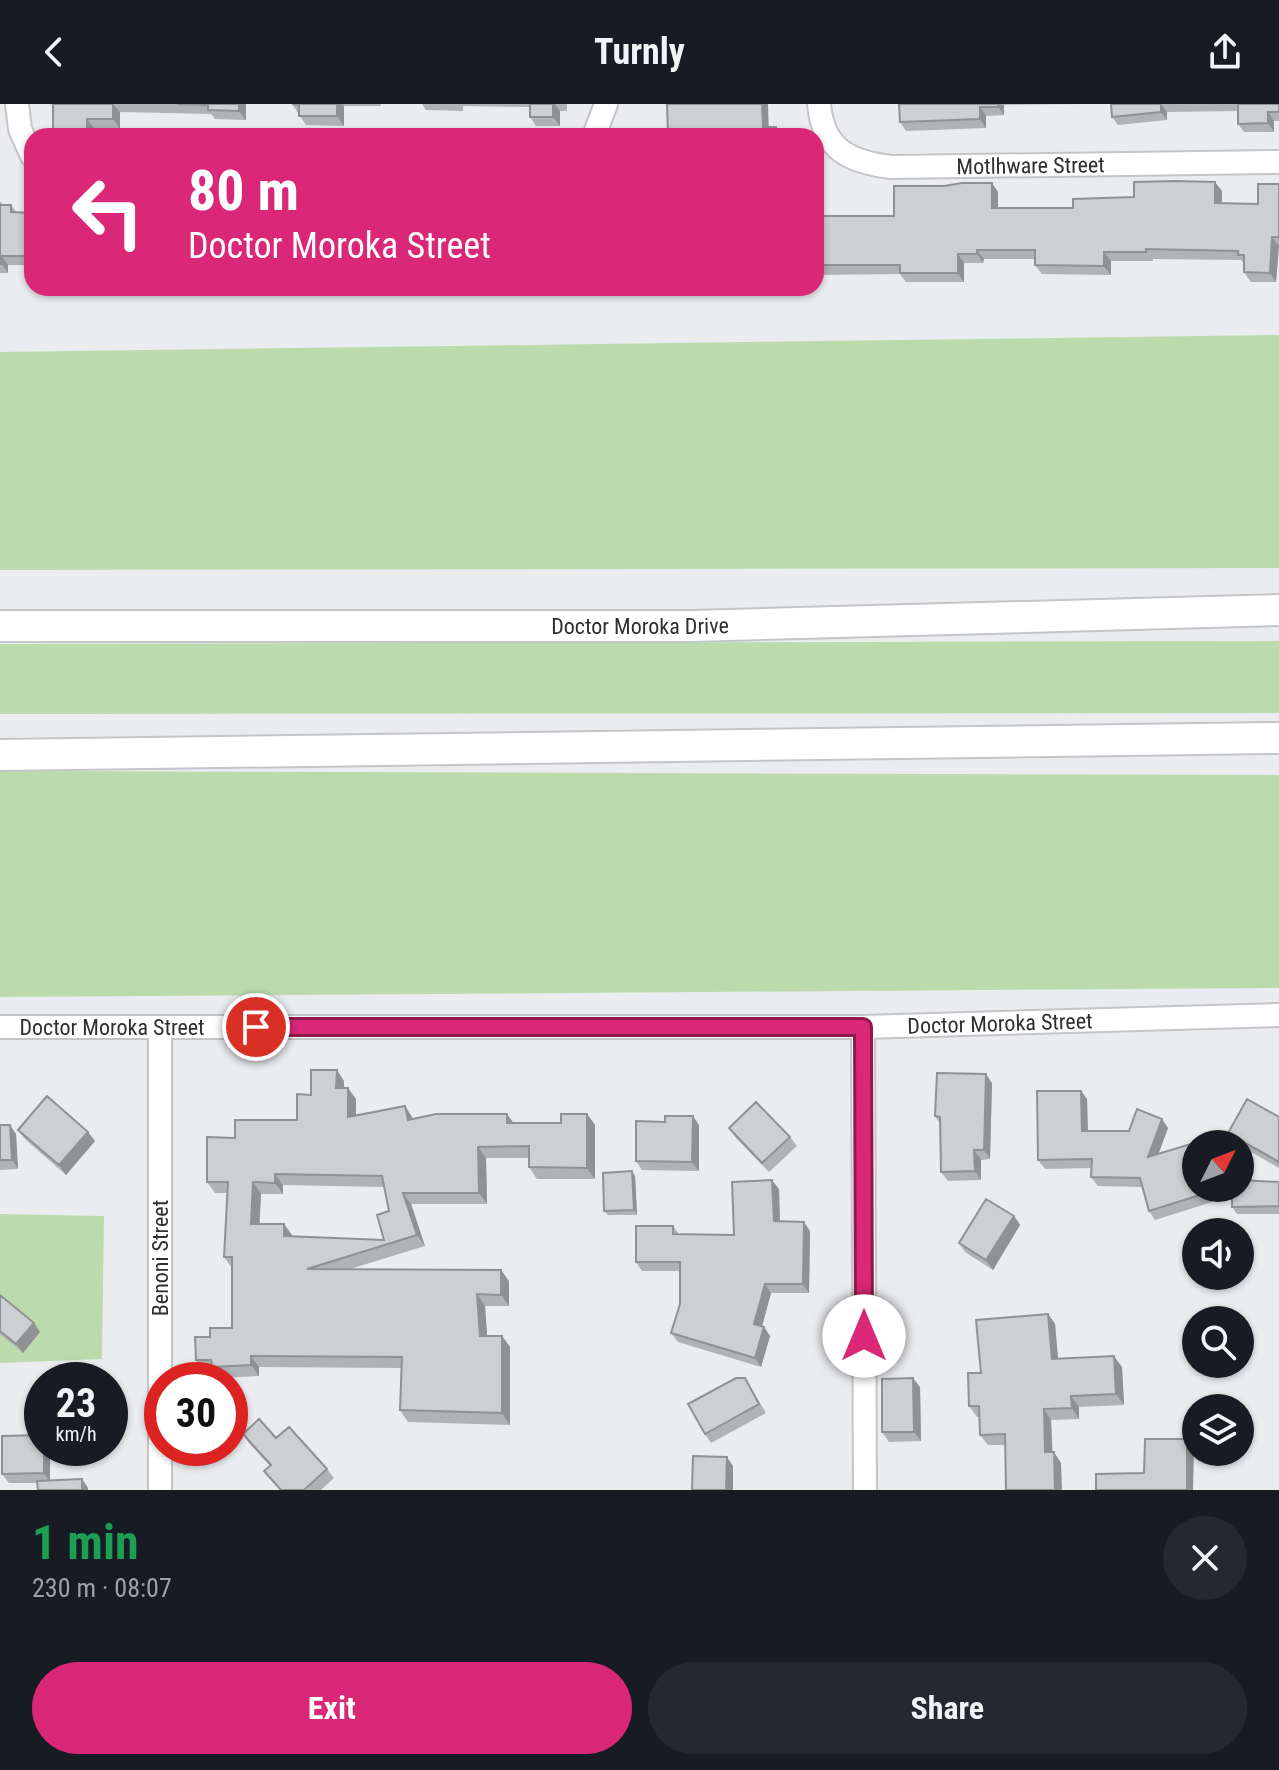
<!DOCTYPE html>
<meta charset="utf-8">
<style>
body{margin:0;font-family:"Roboto Condensed",sans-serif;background:#242831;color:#f1f3f6;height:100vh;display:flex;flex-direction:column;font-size:30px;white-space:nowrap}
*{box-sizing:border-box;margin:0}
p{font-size:26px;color:#9ea1a6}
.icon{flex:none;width:44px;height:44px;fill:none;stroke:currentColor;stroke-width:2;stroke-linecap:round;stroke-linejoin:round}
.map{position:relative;height:1386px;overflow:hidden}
.side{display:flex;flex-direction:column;background:#171b24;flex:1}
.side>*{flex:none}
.hud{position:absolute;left:24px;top:24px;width:800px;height:168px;border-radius:24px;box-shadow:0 2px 6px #0004;background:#db2777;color:#fff;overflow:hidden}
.needle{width:52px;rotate:48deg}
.tools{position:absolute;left:1182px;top:1026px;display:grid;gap:16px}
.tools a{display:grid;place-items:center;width:72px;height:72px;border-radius:50%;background:#171b24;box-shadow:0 2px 6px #0004;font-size:40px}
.speed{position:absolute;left:24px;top:1258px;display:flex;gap:16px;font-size:40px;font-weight:700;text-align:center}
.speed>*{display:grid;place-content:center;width:104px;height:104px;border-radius:50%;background:#171b24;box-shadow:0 2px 6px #0004;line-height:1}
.speed small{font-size:20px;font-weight:400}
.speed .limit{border:12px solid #d22;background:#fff;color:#111}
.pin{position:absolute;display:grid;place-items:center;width:68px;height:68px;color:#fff;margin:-34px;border:4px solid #fff;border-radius:50%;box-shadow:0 2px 8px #0007}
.me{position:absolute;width:88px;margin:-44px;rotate:0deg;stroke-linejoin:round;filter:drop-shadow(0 0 6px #0008)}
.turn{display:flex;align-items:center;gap:28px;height:168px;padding:0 32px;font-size:36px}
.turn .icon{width:104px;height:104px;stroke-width:2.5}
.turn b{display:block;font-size:56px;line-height:68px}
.round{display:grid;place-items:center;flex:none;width:84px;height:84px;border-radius:42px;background:#242831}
.summary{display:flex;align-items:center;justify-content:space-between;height:136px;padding:0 32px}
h1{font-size:48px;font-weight:700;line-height:60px;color:#1e9e55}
.action{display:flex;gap:16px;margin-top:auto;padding:16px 32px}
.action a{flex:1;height:92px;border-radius:48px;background:#db2777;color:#fff;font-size:32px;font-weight:700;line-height:92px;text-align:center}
.action a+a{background:#242831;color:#f1f3f6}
header{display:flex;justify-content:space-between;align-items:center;height:104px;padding:0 32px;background:#171b24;font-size:36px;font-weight:700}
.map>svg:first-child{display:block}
</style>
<header><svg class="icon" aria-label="back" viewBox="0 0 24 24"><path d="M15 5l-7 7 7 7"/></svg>Turnly<svg class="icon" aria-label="share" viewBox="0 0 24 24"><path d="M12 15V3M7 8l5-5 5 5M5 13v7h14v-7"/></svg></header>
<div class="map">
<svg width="1279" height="1386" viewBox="0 0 1279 1386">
<rect width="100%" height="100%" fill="#ebecef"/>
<path fill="#bcdbac" d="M 1279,231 L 1279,464 L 0,466 L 0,248 Z
M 1279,537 L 1279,609 L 0,610 L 0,540 Z
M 0,667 L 1279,671 L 1279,884 L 0,893 Z
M 0,1110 L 104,1112 L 102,1255 L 0,1259 Z"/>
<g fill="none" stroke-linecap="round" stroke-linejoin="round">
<g stroke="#c3c5c7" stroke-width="26">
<g id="street">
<path d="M 17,0 L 20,25 L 32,52"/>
<path id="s1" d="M 819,0 C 823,46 850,58 891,63 L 1279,58"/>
<path d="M 594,32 L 606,0"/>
<path id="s2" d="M 0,923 L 863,923 L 1279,911"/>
<path d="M 863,923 L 865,1386"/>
<path d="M 160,1386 L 160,923"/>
</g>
</g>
<g stroke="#c3c5c7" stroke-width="34">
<g id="secondary">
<path id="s3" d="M 0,522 L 693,522 L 1279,506"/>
<path d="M 0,651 L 1279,634"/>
</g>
</g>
<use href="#street" stroke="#fff" stroke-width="22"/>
<use href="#secondary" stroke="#fff" stroke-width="30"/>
</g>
<path fill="#b1b2b5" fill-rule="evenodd" d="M 51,0 L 246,0 L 246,16 L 215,15 L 211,10 L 120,8 L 120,25 L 94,24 L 94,32 L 56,32 L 53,29 L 53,4 Z
M 292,0 L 381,0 L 381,2 L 344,2 L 344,22 L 306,21 Z
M 422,0 L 567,0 L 567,7 L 560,7 L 560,22 L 536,22 L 530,13 L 530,3 L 463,2 L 463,7 L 426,6 Z
M 899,0 L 1081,0 L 1004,1 L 1004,11 L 986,12 L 986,24 L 906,27 L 900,18 Z
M 1111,0 L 1279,0 L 1279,17 L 1274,17 L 1274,28 L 1244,28 L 1238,20 L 1238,7 L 1167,8 L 1167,16 L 1118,21 L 1112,13 Z
M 1279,80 L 1279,142 L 1276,178 L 1251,178 L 1244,168 L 1244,160 L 1241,156 L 1153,155 L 1153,157 L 1111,157 L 1111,171 L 1042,170 L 1035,161 L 1035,155 L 984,155 L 983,159 L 964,159 L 964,178 L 906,178 L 900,170 L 816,171 L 816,112 L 894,112 L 998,88 L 998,104 L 1073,104 L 1134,93 L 1222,87 L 1222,99 L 1258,100 Z
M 0,97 L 3,101 L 11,101 L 17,109 L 32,109 L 32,161 L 8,161 L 8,169 L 0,169 Z
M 344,977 L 344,984 L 356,995 L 356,1011 L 412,1013 L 413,1015 L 513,1019 L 561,1019 L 587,1010 L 595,1021 L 595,1075 L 537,1075 L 529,1063 L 529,1054 L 486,1054 L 487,1100 L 411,1100 L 425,1142 L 350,1165 L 509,1177 L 509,1202 L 485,1202 L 487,1232 L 502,1232 L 510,1243 L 510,1321 L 408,1318 L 400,1306 L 401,1264 L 259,1263 L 259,1272 L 219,1274 L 215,1267 L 204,1268 L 196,1256 L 210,1233 L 232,1224 L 232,1164 L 224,1153 L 227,1089 L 215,1089 L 207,1078 L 235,1034 L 297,1016 L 311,991 ZM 283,1081 L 384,1083 L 389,1107 L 384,1136 L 292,1132 L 284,1120 L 259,1120 L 261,1090 L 283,1090 Z
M 992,979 L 990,1055 L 981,1056 L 981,1076 L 948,1077 L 941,1068 L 940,1020 L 935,1012 Z
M 1081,987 L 1087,995 L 1088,1027 L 1129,1027 L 1168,1024 L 1158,1050 L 1196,1084 L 1222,1084 L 1225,1094 L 1155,1116 L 1149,1107 L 1143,1083 L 1098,1082 L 1091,1073 L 1092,1064 L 1045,1065 L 1038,1056 Z
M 1279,1013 L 1279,1064 L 1234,1038 L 1228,1029 Z
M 0,1021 L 16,1030 L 18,1065 L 0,1066 Z
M 699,1021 L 699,1067 L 642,1066 L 636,1057 Z
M 729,1024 L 790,1033 L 797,1042 L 769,1068 L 735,1033 Z
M 18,1026 L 95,1037 L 66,1071 L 25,1035 Z
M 635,1072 L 637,1111 L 608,1111 L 604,1107 Z
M 1279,1078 L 1279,1110 L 1237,1110 L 1232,1103 Z
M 779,1085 L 780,1117 L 810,1127 L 809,1189 L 771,1189 L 762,1223 L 764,1223 L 770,1232 L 761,1263 L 678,1238 L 671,1229 L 680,1200 L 680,1167 L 642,1167 L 636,1158 L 673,1122 L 679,1130 L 734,1131 Z
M 1014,1112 L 1020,1121 L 993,1166 L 965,1148 L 959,1139 Z
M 0,1191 L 40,1228 L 23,1249 L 0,1230 Z
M 1048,1210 L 1055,1220 L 1058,1254 L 1122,1263 L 1124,1301 L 1079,1303 L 1079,1315 L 1051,1316 L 1052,1348 L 1061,1359 L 1005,1341 L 988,1341 L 980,1331 L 979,1313 L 977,1313 L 969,1302 L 981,1269 Z
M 745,1274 L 766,1309 L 711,1339 L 705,1330 Z
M 920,1283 L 921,1337 L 889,1338 L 882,1328 Z
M 243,1330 L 276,1334 L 327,1365 L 334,1374 L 321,1386 L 280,1386 L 264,1367 L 270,1362 L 249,1339 Z
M 50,1344 L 50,1376 L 82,1375 L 88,1384 L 37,1379 L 9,1379 L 2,1370 Z"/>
<path fill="#909193" d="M 113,0 L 120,8 L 120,25 L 113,15 Z
M 239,0 L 246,0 L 246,16 L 239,7 Z
M 337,0 L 343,0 L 344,2 L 344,22 L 337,12 Z
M 553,0 L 555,0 L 560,7 L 560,22 L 553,13 Z
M 762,0 L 768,0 L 769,32 L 763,23 Z
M 998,0 L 1004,1 L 1004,11 L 998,3 Z
M 1161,0 L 1167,8 L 1167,16 L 1161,8 Z
M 980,3 L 986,12 L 986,24 L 980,15 Z
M 1268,8 L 1274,17 L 1274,28 L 1268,19 Z
M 87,15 L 94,24 L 94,32 L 89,32 L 87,29 Z
M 776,23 L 782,32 L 776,32 Z
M 1215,78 L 1222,87 L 1222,108 L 1215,99 Z
M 992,79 L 998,88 L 998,113 L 992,104 Z
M 1272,133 L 1279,142 L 1276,178 L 1270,169 Z
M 977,146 L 984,155 L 983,159 L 977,150 Z
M 1104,148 L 1111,157 L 1111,171 L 1104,162 Z
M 958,150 L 964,159 L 964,178 L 958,169 Z
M 2,152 L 8,161 L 8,169 L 2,160 Z
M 337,966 L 344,977 L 344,995 L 336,984 Z
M 986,970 L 992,979 L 990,1055 L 984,1046 Z
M 348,984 L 356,995 L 356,1024 L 348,1013 Z
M 1081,987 L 1087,995 L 1088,1036 L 1082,1027 Z
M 405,1002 L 412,1013 L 416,1027 L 408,1016 Z
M 507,1010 L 515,1021 L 507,1019 Z
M 587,1010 L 595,1021 L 595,1075 L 587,1064 Z
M 693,1012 L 699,1021 L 699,1067 L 692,1058 Z
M 1162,1015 L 1168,1024 L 1154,1062 L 1148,1053 Z
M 10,1021 L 16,1030 L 18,1065 L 12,1056 Z
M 88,1028 L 95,1037 L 66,1071 L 59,1061 Z
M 478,1043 L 486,1054 L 487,1100 L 479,1089 Z
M 974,1046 L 981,1056 L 981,1076 L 975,1067 Z
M 632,1067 L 635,1072 L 637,1111 L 634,1106 Z
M 275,1070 L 283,1081 L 283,1090 L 275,1079 Z
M 772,1076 L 779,1085 L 780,1126 L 774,1117 Z
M 253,1078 L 261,1090 L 259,1131 L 251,1120 Z
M 403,1089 L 411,1100 L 425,1142 L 417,1131 Z
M 1014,1112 L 1020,1121 L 993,1166 L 986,1156 Z
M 804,1118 L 810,1127 L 809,1189 L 803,1180 Z
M 284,1120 L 292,1131 L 291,1143 L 284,1132 Z
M 501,1166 L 509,1177 L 509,1202 L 501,1191 Z
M 765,1180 L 771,1189 L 760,1229 L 754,1220 Z
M 477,1190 L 485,1202 L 488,1243 L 480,1232 Z
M 1048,1210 L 1055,1220 L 1059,1266 L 1052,1255 Z
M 34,1219 L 40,1228 L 23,1249 L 16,1240 Z
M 764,1223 L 770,1232 L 761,1263 L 755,1254 Z
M 502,1232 L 510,1243 L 510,1321 L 502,1309 Z
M 251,1252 L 259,1263 L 259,1272 L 251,1261 Z
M 1114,1252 L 1122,1263 L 1124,1301 L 1116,1290 Z
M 913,1274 L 920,1283 L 921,1337 L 914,1328 Z
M 1071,1292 L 1079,1303 L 1079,1315 L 1072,1304 Z
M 1044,1305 L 1051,1316 L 1053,1359 L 1045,1348 Z
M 1187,1335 L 1194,1345 L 1193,1386 L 1187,1386 Z
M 44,1344 L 50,1344 L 50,1378 L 44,1369 Z
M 1054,1348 L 1061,1359 L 1062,1386 L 1055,1386 Z
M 727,1353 L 733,1362 L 733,1386 L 726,1386 Z
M 82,1375 L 88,1384 L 88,1386 L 82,1386 Z"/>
<path fill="#cecfd2" stroke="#909193" stroke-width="2" fill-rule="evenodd" d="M 53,0 L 113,0 L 113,15 L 87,15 L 87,29 L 53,29 Z
M 177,0 L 239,0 L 239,7 L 208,6 L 208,1 Z
M 292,0 L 337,0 L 337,12 L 299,12 L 299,1 Z
M 530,0 L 553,0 L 553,13 L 530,13 Z
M 667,0 L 762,0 L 763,23 L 776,23 L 776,32 L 668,32 Z
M 899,0 L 998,0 L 998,3 L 980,3 L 980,15 L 900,18 Z
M 1111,0 L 1161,0 L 1161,8 L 1112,13 Z
M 1238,0 L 1279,0 L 1279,8 L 1268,8 L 1268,19 L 1238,20 Z
M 1175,77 L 1215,78 L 1215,99 L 1258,100 L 1258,80 L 1279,80 L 1279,133 L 1272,133 L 1270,169 L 1244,168 L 1244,151 L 1238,151 L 1238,147 L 1146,145 L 1146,148 L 1104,148 L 1104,162 L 1035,161 L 1035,146 L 977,146 L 977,150 L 958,150 L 958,169 L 900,169 L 900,161 L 816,161 L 816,112 L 894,112 L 894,82 L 944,82 L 962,79 L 992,79 L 992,104 L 1073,104 L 1073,95 L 1134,93 L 1134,78 Z
M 0,101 L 11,101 L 11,108 L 32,109 L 32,152 L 2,152 L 2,160 L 0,160 Z
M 311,966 L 337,966 L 336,984 L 348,984 L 348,1013 L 405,1002 L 408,1016 L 436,1010 L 507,1010 L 507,1019 L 561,1019 L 561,1010 L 587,1010 L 587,1064 L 529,1063 L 529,1042 L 478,1043 L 479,1089 L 403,1089 L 417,1131 L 307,1165 L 501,1166 L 501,1191 L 477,1190 L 480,1232 L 502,1232 L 502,1309 L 400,1306 L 402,1253 L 251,1252 L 251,1261 L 212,1263 L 211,1256 L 196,1256 L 195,1233 L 210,1233 L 210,1224 L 232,1224 L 232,1153 L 224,1153 L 228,1078 L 207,1078 L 207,1033 L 235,1034 L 235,1016 L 297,1016 L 297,990 L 311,991 ZM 275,1070 L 382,1072 L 389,1107 L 377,1111 L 384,1136 L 284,1132 L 284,1120 L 251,1120 L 253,1078 L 275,1079 Z
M 937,969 L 986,970 L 984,1046 L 974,1046 L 975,1067 L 941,1068 L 940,1013 L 935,1012 Z
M 1037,987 L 1081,987 L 1082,1027 L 1129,1027 L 1137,1005 L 1162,1015 L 1148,1053 L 1204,1036 L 1205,1040 L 1196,1040 L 1196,1084 L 1219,1084 L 1219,1085 L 1149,1107 L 1140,1074 L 1091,1073 L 1092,1055 L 1038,1056 Z
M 47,992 L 88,1028 L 59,1061 L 18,1026 Z
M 1247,995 L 1279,1013 L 1279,1058 L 1228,1029 Z
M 756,998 L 790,1033 L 762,1059 L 729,1024 Z
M 665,1012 L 693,1012 L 692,1058 L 636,1057 L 636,1017 L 665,1018 Z
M 0,1021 L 10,1021 L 12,1056 L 0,1056 Z
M 632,1067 L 634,1106 L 604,1107 L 603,1069 Z
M 772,1076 L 774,1117 L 804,1118 L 803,1180 L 765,1180 L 754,1220 L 764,1223 L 755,1254 L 671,1229 L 680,1200 L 680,1158 L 636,1158 L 636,1122 L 673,1122 L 673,1130 L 734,1131 L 732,1078 Z
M 1240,1076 L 1279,1078 L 1279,1102 L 1232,1103 L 1232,1084 L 1240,1084 Z
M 986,1095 L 1014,1112 L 986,1156 L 959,1139 Z
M 0,1191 L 34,1219 L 16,1240 L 0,1227 Z
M 1048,1210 L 1052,1255 L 1114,1252 L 1116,1290 L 1071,1292 L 1072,1304 L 1044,1305 L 1045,1348 L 1054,1348 L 1055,1386 L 1006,1386 L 1005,1330 L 980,1331 L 979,1302 L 969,1302 L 968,1269 L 981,1269 L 976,1216 Z
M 736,1274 L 745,1274 L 759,1300 L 705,1330 L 688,1300 Z
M 913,1274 L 914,1328 L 882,1328 L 882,1275 Z
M 39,1283 L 42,1283 L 42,1321 L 39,1321 Z
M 259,1315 L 276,1334 L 289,1323 L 327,1365 L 304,1386 L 281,1386 L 264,1367 L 271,1361 L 243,1330 Z
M 42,1331 L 42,1344 L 44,1344 L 44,1369 L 2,1370 L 2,1332 Z
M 1145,1335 L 1187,1335 L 1187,1386 L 1096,1386 L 1096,1370 L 1144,1369 Z
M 693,1352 L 727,1353 L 726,1386 L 692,1386 Z
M 82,1375 L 82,1386 L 38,1386 L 37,1377 Z"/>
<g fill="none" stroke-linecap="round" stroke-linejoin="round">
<g stroke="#8e194d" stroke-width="20">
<path id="route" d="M 256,923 L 863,923 L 864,1232"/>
</g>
<use href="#route" stroke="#db2777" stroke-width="14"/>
</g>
<g text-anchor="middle" stroke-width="6" stroke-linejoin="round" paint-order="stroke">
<g font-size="22" fill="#2e2f30" stroke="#fff">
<text dy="8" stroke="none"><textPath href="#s1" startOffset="246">Motlhware Street</textPath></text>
<text dy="8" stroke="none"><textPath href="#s3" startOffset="640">Doctor Moroka Drive</textPath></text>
<text dy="8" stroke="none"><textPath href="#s2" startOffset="1000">Doctor Moroka Street</textPath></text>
<text dy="8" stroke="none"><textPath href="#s2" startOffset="112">Doctor Moroka Street</textPath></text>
<text transform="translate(160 1154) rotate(-90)" y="8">Benoni Street</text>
</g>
</g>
</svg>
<div class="tools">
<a><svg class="needle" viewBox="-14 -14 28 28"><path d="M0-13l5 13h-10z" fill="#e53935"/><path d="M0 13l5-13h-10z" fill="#9ea1a6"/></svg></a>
<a><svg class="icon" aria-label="sound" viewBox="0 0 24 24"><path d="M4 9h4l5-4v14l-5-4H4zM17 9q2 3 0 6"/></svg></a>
<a><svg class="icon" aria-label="search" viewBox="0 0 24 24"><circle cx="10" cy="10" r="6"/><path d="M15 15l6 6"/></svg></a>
<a><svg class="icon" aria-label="layers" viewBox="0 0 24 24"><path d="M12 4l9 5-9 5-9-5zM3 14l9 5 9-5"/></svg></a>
</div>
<div class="speed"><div>23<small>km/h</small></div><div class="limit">30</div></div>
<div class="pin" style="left:256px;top:923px;background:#d93025"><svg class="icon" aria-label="arrive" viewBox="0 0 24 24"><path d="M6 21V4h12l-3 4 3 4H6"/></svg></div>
<svg class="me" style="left:864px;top:1232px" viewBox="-20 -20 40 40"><circle r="19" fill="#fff"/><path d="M0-13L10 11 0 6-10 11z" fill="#db2777"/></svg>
<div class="hud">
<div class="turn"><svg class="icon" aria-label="left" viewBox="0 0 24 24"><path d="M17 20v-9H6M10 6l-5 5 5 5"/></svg><div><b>80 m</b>Doctor Moroka Street</div></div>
</div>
</div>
<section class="side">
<div class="summary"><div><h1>1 min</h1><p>230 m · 08:07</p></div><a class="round"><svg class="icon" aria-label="close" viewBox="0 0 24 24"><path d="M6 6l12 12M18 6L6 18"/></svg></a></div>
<div class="action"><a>Exit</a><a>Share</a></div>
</section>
